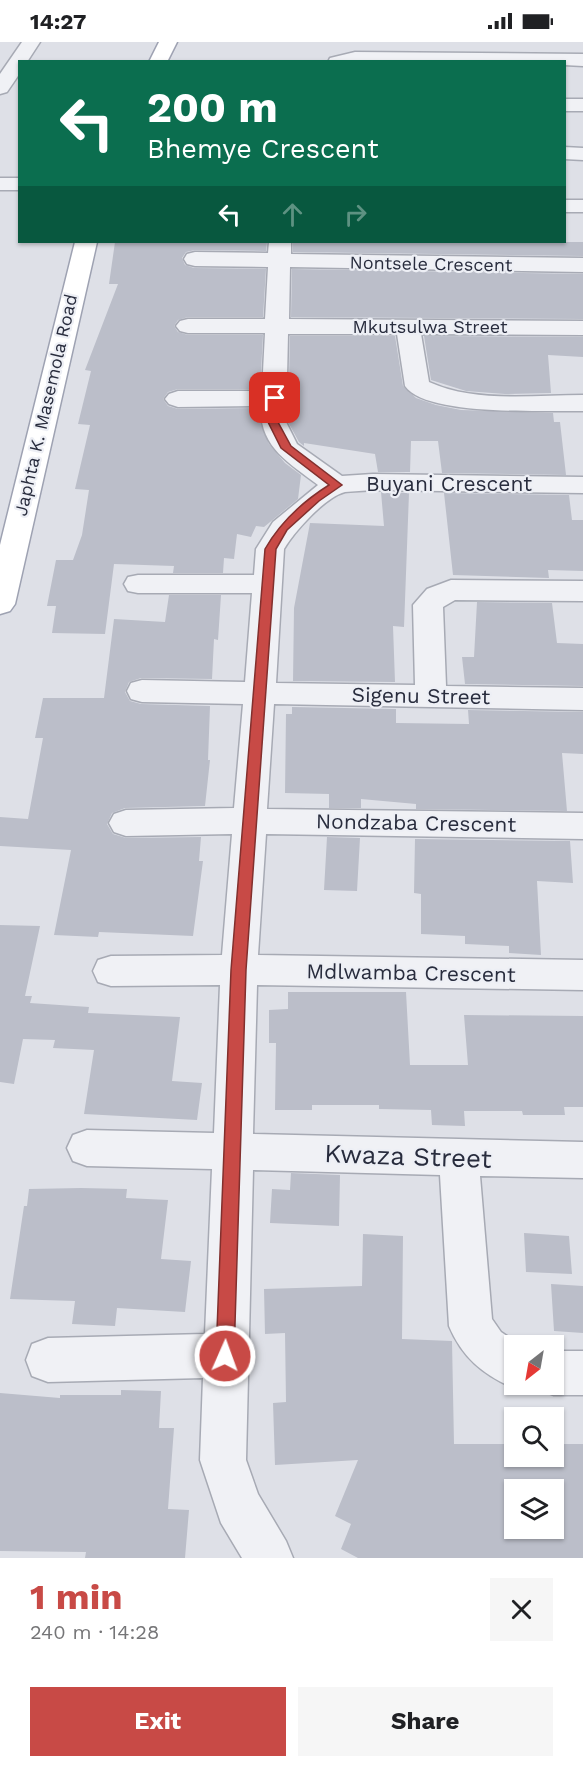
<!DOCTYPE html>
<meta charset="utf-8">
<style>
body{margin:0;font-family:"Work Sans",sans-serif;background:#f6f6f6;color:#202124;height:100vh;display:flex;flex-direction:column;font-size:22px;white-space:nowrap}
*{box-sizing:border-box;margin:0}
p{font-size:20px;color:#757577}
.icon{flex:none;width:33px;height:33px;fill:none;stroke:currentColor;stroke-width:2;stroke-linecap:round;stroke-linejoin:round}
.map{position:relative;height:1516px;overflow:hidden}
.side{display:flex;flex-direction:column;background:#fff;flex:1}
.side>*{flex:none}
.guide{position:absolute;left:18px;top:18px;width:548px;height:183px;border-radius:0px;box-shadow:0 2px 4px #0004;background:#0b6e4f;color:#fff;overflow:hidden}
.needle{width:39px;rotate:211deg}
.controls{position:absolute;left:504px;top:1293px;display:grid;gap:12px}
.controls a{display:grid;place-items:center;width:60px;height:60px;border-radius:0px;background:#fff;box-shadow:0 2px 4px #0004;font-size:30px}
.pin{position:absolute;display:grid;place-items:center;width:51px;height:51px;color:#fff;margin:-26px;border-radius:12px;box-shadow:0 3px 9px #0006}
.me{position:absolute;width:66px;margin:-33px;rotate:2deg;stroke-linejoin:round;filter:drop-shadow(0 0 4px #0008)}
.turn{display:flex;align-items:center;gap:21px;height:126px;padding:0 30px;font-size:27px}
.turn .icon{width:78px;height:78px;stroke-width:2.5}
.turn b{display:block;font-size:42px;line-height:51px}
.lanes{display:flex;align-items:center;height:57px;padding:0 30px;background:#0003;justify-content:center;gap:30px;direction:ltr}
.lanes .off{opacity:.35}
.round{display:grid;place-items:center;flex:none;width:63px;height:63px;border-radius:0px;background:#f6f6f6}
.summary{display:flex;align-items:center;justify-content:space-between;height:102px;padding:0 30px}
h1{font-size:36px;font-weight:700;line-height:45px;color:#c84a46}
.cta{display:flex;gap:12px;margin-top:auto;padding:12px 30px}
.cta a{flex:1;height:69px;border-radius:0px;background:#c84a46;color:#fff;font-size:24px;font-weight:700;line-height:69px;text-align:center}
.cta a+a{background:#f6f6f6;color:#202124}
.status{display:flex;justify-content:space-between;align-items:center;height:42px;padding:0 30px;background:#fff;direction:ltr}
.status svg{height:16px;fill:currentColor}
.map>svg:first-child{display:block}
</style>
<div class="status"><b>14:27</b><svg viewBox="0 0 49 12"><path d="M0 12V9h3v3zM5 12V6h3v6zM10 12V3h3v9zM15 12V0h3v12zM26 1h20v11H26zM47 4h2v5h-2z"/></svg></div>
<div class="map">
<svg width="583" height="1516" viewBox="0 0 583 1516">
<rect width="100%" height="100%" fill="#dee0e7"/>
<path fill="#bbbec9" fill-rule="evenodd" d="M 115,200 L 267,200 L 266,209 L 195,208 L 186,210 L 182,216 L 185,223 L 194,226 L 266,227 L 263,275 L 188,275 L 178,278 L 174,284 L 178,290 L 188,293 L 263,293 L 260,347 L 178,347 L 168,350 L 163,357 L 168,364 L 178,367 L 259,366 L 260,379 L 269,402 L 285,421 L 301,433 L 298,457 L 264,485 L 256,484 L 251,495 L 237,492 L 234,517 L 224,516 L 223,531 L 173,531 L 174,524 L 114,522 L 105,592 L 52,591 L 56,564 L 47,564 L 56,518 L 73,518 L 82,493 L 89,448 L 75,447 L 90,383 L 78,382 L 91,329 L 85,328 L 118,242 L 109,242 Z
M 293,200 L 583,200 L 583,214 L 293,210 Z
M 292,227 L 583,232 L 583,277 L 291,275 Z
M 290,294 L 395,294 L 403,344 L 416,356 L 436,363 L 461,368 L 553,371 L 554,380 L 560,380 L 566,433 L 442,431 L 438,399 L 411,399 L 410,430 L 378,430 L 375,412 L 304,401 L 304,404 L 299,400 L 288,380 Z
M 424,294 L 583,295 L 583,315 L 548,313 L 551,351 L 505,352 L 466,349 L 431,338 Z
M 381,450 L 409,451 L 404,585 L 393,584 L 395,640 L 293,639 L 294,566 L 310,481 L 384,484 Z
M 444,451 L 569,453 L 572,478 L 583,478 L 583,529 L 548,528 L 549,536 L 453,533 Z
M 169,553 L 221,553 L 218,598 L 214,597 L 212,637 L 141,636 L 129,640 L 125,650 L 130,659 L 141,662 L 210,664 L 208,718 L 210,718 L 205,764 L 125,766 L 112,771 L 107,782 L 113,792 L 126,796 L 201,795 L 199,819 L 203,819 L 193,894 L 99,890 L 98,895 L 54,893 L 71,808 L 0,804 L 0,775 L 28,777 L 43,696 L 35,696 L 43,656 L 104,656 L 114,577 L 165,580 Z
M 477,560 L 552,561 L 557,601 L 583,602 L 583,644 L 465,642 L 462,615 L 474,615 Z
M 292,665 L 396,667 L 396,681 L 469,682 L 468,668 L 583,670 L 583,712 L 562,711 L 567,769 L 416,767 L 416,762 L 361,757 L 361,766 L 329,766 L 329,752 L 285,751 L 286,672 L 292,672 Z
M 327,795 L 360,796 L 357,849 L 324,848 Z
M 415,797 L 570,799 L 573,841 L 537,839 L 541,913 L 509,911 L 509,904 L 465,902 L 465,894 L 421,892 L 421,852 L 414,851 Z
M 0,883 L 40,884 L 25,954 L 32,954 L 30,961 L 89,965 L 88,971 L 180,975 L 172,1039 L 202,1041 L 197,1078 L 84,1072 L 94,1008 L 53,1006 L 55,998 L 23,997 L 14,1042 L 0,1040 Z
M 288,950 L 406,950 L 410,1023 L 468,1023 L 464,973 L 583,974 L 583,1065 L 564,1065 L 565,1073 L 523,1073 L 522,1069 L 464,1069 L 465,1084 L 432,1083 L 431,1068 L 379,1067 L 379,1063 L 312,1063 L 312,1068 L 275,1068 L 276,1001 L 269,1001 L 269,968 L 288,967 Z
M 291,1131 L 340,1133 L 339,1184 L 270,1181 L 272,1147 L 290,1148 Z
M 81,1146 L 127,1147 L 126,1156 L 168,1158 L 161,1217 L 191,1219 L 185,1270 L 117,1266 L 115,1284 L 72,1282 L 75,1259 L 10,1257 L 24,1164 L 27,1164 L 29,1147 Z
M 524,1191 L 569,1194 L 572,1232 L 526,1230 Z
M 363,1192 L 403,1194 L 402,1297 L 452,1299 L 454,1402 L 514,1402 L 514,1414 L 554,1414 L 554,1402 L 583,1402 L 583,1516 L 358,1516 L 341,1507 L 351,1482 L 335,1474 L 358,1418 L 275,1423 L 273,1361 L 286,1360 L 285,1291 L 265,1292 L 264,1247 L 362,1244 ZM 514,1448 L 554,1448 L 554,1486 L 514,1486 Z
M 551,1242 L 583,1244 L 583,1291 L 554,1289 Z
M 121,1348 L 161,1349 L 159,1386 L 174,1386 L 168,1467 L 189,1468 L 185,1516 L 85,1516 L 86,1510 L 0,1509 L 0,1351 L 60,1356 L 60,1353 L 121,1353 Z"/>
<g fill="none" stroke-linecap="round" stroke-linejoin="round">
<g stroke="#a7aab4" stroke-width="3">
<path id="minor" d="M 22,0 L 40,0 L 27,20 L 20,20 L 20,31 L 7,50 L 0,52 L 0,32 Z
M 355,10 L 583,12 L 583,24 L 564,23 L 564,20 L 328,20 L 330,16 Z
M 564,57 L 583,57 L 583,69 L 564,69 Z
M 564,105 L 583,106 L 583,118 L 564,117 Z
M 0,136 L 20,136 L 20,148 L 0,148 Z
M 564,158 L 583,158 L 583,170 L 564,170 Z
M 269,200 L 291,200 L 291,212 L 583,216 L 583,230 L 290,225 L 289,277 L 583,279 L 583,293 L 421,292 L 429,340 C 475,361 533,353 583,353 L 583,369 C 547,368 426,375 405,344 L 397,292 L 288,292 L 286,380 L 297,402 L 342,434 L 373,432 L 583,435 L 583,451 L 373,448 C 364,449 354,449 345,450 C 325,455 294,490 284,507 L 276,641 L 415,643 L 413,563 L 427,547 L 451,538 L 583,539 L 583,559 L 455,558 L 443,565 L 446,644 L 583,646 L 583,668 L 274,662 L 267,767 L 583,771 L 583,797 L 266,792 L 258,913 L 583,918 L 583,948 L 257,943 L 253,1092 L 583,1100 L 583,1136 L 480,1134 L 492,1277 L 501,1290 L 522,1304 L 514,1304 L 514,1342 L 523,1342 L 514,1346 C 483,1333 462,1315 449,1284 L 440,1133 L 253,1128 L 246,1418 L 258,1452 L 286,1499 L 293,1516 L 242,1516 L 221,1481 L 200,1418 L 203,1336 L 48,1340 L 32,1334 L 26,1318 L 32,1302 L 48,1296 L 205,1292 L 212,1127 L 87,1124 L 73,1119 L 67,1106 L 73,1093 L 87,1088 L 214,1091 L 220,943 L 111,944 L 98,940 L 93,929 L 98,918 L 111,914 L 222,913 L 232,792 L 126,794 L 114,790 L 109,781 L 114,772 L 126,768 L 234,766 L 243,662 L 142,660 L 131,657 L 127,649 L 131,641 L 142,638 L 245,640 L 252,551 L 138,551 L 128,549 L 124,542 L 128,535 L 138,533 L 254,533 L 256,507 L 273,480 L 318,443 C 289,421 259,405 261,364 L 178,365 L 169,362 L 165,357 L 169,352 L 178,349 L 262,349 L 265,291 L 188,291 L 180,289 L 176,284 L 180,279 L 188,277 L 265,277 L 268,225 L 195,224 L 187,222 L 184,217 L 187,212 L 195,210 L 268,211 Z
M 554,1309 L 583,1309 L 583,1353 L 554,1353 L 538,1347 L 537,1342 L 554,1342 Z"/>
</g>
<g stroke="#9ea2b2" stroke-width="3">
<path id="major" d="M 159,0 L 177,0 L 167,20 L 149,20 Z
M 75,200 L 97,200 L 15,562 L 10,569 L 0,572 L 0,503 Z"/>
</g>
<use href="#minor" fill="#f0f1f5" fill-rule="evenodd"/>
<use href="#major" fill="#fff" fill-rule="evenodd"/>
</g>
<path fill="#c84a46" stroke="#82302e" stroke-width="1.5" d="M 275,353 L 280,356 L 278,380 L 291,404 L 342,443 L 319,459 L 287,488 L 276,507 L 246,928 L 234,1314 L 232,1320 L 225,1323 L 219,1320 L 216,1314 L 231,928 L 265,507 C 281,479 302,460 329,443 L 281,406 L 268,380 L 269,356 Z"/>
<g text-anchor="middle" stroke-width="4.5" stroke-linejoin="round" paint-order="stroke">
<g font-size="18" fill="#282c3d" stroke="#edeff5">
<text transform="translate(431 222) rotate(1)" y="6">Nontsele Crescent</text>
<text x="430" y="291">Mkutsulwa Street</text>
<text transform="translate(46 363) rotate(-77)" y="6">Japhta K. Masemola Road</text>
</g>
<g font-size="21" fill="#282c3d" stroke="#edeff5">
<text x="449" y="449">Buyani Crescent</text>
<text transform="translate(421 654) rotate(1)" y="7">Sigenu Street</text>
<text transform="translate(416 781) rotate(1)" y="7">Nondzaba Crescent</text>
<text transform="translate(411 931) rotate(1)" y="7">Mdlwamba Crescent</text>
</g>
<g font-size="26" fill="#282c3d" stroke="#edeff5">
<text transform="translate(408 1114) rotate(2)" y="9">Kwaza Street</text>
</g>
</g>
</svg>
<div class="controls">
<a><svg class="needle" viewBox="-14 -14 28 28"><path d="M0-13l5 13h-10z" fill="#e53935"/><path d="M0 13l5-13h-10z" fill="#757577"/></svg></a>
<a><svg class="icon" aria-label="search" viewBox="0 0 24 24"><circle cx="10" cy="10" r="6"/><path d="M15 15l6 6"/></svg></a>
<a><svg class="icon" aria-label="layers" viewBox="0 0 24 24"><path d="M12 4l9 5-9 5-9-5zM3 14l9 5 9-5"/></svg></a>
</div>
<div class="pin" style="left:275px;top:356px;background:#d93025"><svg class="icon" aria-label="arrive" viewBox="0 0 24 24"><path d="M6 21V4h12l-3 4 3 4H6"/></svg></div>
<svg class="me" style="left:225px;top:1314px" viewBox="-20 -20 40 40"><circle r="17" fill="#c84a46" stroke="#fff" stroke-width="3"/><path d="M0-11L8 9 0 5-8 9z" fill="#fff"/></svg>
<div class="guide">
<div class="turn"><svg class="icon" aria-label="left" viewBox="0 0 24 24"><path d="M17 20v-9H6M10 6l-5 5 5 5"/></svg><div><b>200 m</b>Bhemye Crescent</div></div>
<div class="lanes"><svg class="icon" aria-label="left" viewBox="0 0 24 24"><path d="M17 20v-9H6M10 6l-5 5 5 5"/></svg><svg class="icon off" aria-label="ahead" viewBox="0 0 24 24"><path d="M12 20V5M6 11l6-6 6 6"/></svg><svg class="icon off" aria-label="right" viewBox="0 0 24 24"><path d="M7 20v-9h11M14 6l5 5-5 5"/></svg></div>
</div>
</div>
<section class="side">
<div class="summary"><div><h1>1 min</h1><p>240 m · 14:28</p></div><a class="round"><svg class="icon" aria-label="close" viewBox="0 0 24 24"><path d="M6 6l12 12M18 6L6 18"/></svg></a></div>
<div class="cta"><a>Exit</a><a>Share</a></div>
</section>
